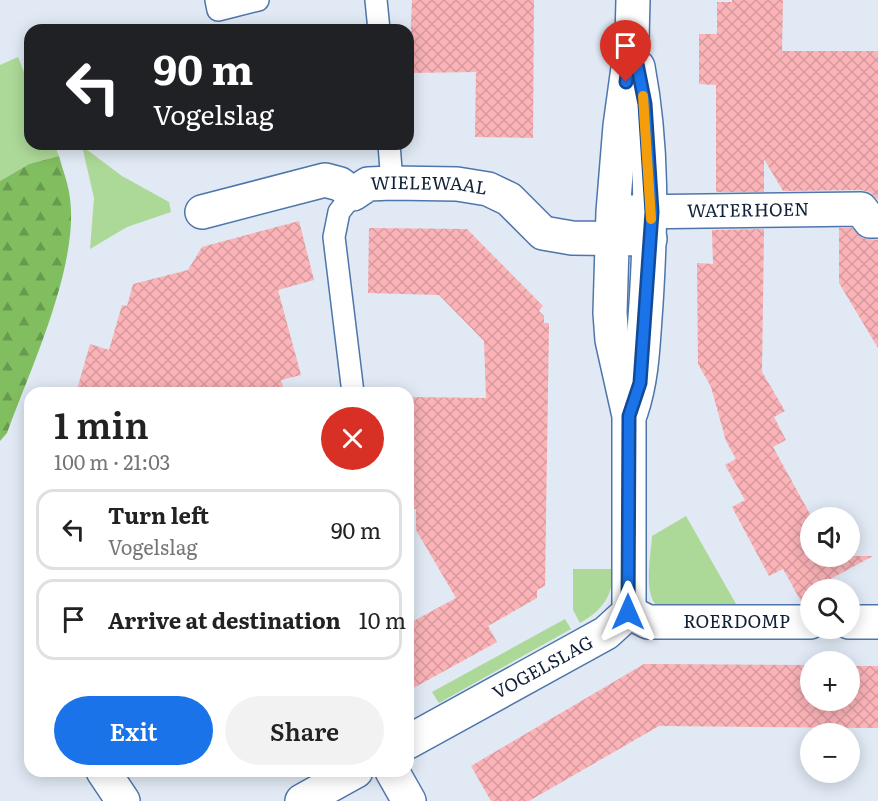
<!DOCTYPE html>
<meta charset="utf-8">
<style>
body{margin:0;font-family:Literata,serif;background:#f2f2f2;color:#222;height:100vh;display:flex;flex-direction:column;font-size:22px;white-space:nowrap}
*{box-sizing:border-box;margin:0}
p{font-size:20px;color:#767676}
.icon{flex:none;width:33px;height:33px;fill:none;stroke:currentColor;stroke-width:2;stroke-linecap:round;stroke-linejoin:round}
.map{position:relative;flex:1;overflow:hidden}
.side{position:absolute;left:24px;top:387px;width:390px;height:390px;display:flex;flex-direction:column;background:#fff;border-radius:18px;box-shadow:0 3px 15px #0003}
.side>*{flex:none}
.banner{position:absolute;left:24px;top:24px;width:390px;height:126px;border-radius:18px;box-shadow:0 3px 15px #0003;background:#202124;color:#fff;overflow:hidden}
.tools{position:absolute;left:800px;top:507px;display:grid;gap:12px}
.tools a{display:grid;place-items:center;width:60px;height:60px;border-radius:50%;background:#fff;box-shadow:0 3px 15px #0003;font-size:30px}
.pin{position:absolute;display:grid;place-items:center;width:51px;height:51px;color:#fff;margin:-62px -26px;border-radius:50% 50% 50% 0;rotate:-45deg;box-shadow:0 0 6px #0007}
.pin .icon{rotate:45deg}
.me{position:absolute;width:66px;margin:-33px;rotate:0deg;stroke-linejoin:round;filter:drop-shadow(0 0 4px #0008)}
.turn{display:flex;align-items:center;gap:21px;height:126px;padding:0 30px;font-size:27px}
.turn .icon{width:78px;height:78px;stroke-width:2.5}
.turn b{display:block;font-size:42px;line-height:51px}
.round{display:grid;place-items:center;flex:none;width:63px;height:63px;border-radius:32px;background:#f2f2f2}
.overview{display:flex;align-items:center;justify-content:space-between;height:102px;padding:0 30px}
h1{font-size:36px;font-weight:600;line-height:45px}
.primary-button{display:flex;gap:12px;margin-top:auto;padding:12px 30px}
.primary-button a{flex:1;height:69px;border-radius:36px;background:#1a73e8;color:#fff;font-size:24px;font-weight:600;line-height:69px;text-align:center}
.primary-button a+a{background:#f2f2f2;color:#222}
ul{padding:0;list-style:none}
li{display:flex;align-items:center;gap:18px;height:81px;margin:0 12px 9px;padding:0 18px;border:3px solid #e0e0e0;border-radius:18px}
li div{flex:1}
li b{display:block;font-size:22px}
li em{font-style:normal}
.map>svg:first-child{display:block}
</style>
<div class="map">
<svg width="878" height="801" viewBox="0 0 878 801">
<defs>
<pattern id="forest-firs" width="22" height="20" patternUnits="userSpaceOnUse" patternTransform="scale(1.5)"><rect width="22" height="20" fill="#81be5f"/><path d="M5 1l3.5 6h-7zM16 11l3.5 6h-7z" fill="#689a4f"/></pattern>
<pattern id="building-cross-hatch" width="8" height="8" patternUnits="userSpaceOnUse" patternTransform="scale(1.5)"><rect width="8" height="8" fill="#fbb3b7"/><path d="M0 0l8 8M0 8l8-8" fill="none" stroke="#d69a9e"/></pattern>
</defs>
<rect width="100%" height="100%" fill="#e0e9f4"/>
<path fill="#add998" d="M 18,57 L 30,87 L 30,144 L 54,144 L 59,156 L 29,164 L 0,181 L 0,65 Z
M 82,146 L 122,176 L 169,202 L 171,212 L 127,227 L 90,249 L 94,198 Z
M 686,516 L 740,611 L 657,606 C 643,593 651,555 652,536 Z
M 573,569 L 613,569 C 613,596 603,610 580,623 L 573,610 Z
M 565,619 L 571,629 L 439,703 L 432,692 Z"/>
<path fill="url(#forest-firs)" d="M 59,156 C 62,168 67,180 69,192 C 82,260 31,367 7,433 L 0,441 L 0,181 L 29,164 Z"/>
<path fill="url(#building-cross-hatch)" d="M 412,0 L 534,0 L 533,138 L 475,137 L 476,72 L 409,73 Z
M 732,0 L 783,0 L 782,51 L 878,51 L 878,200 L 870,192 L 861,190 L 783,191 L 764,159 L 764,192 L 716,192 L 716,85 L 699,84 L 699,34 L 717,34 L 717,2 L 732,2 Z
M 299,221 L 314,280 L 278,290 L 301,375 L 281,380 L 285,393 L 76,393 L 90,344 L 109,350 L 122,305 L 127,306 L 133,284 L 188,270 L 202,247 Z
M 369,228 L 467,229 L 543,306 L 539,311 L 544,316 L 544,323 L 549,323 L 545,586 L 537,590 L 537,598 L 488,626 L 497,642 L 408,691 L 408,624 L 456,598 L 416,530 L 416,509 L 408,509 L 408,397 L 486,398 L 484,341 L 439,295 L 368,293 Z
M 839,228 L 852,228 L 862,238 L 878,240 L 878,348 L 839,283 Z
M 764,229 L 762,372 L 785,411 L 774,417 L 786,440 L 773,447 L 810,514 L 810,556 L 873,556 L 810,590 L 810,603 L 802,603 L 783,569 L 769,576 L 732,507 L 745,500 L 725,465 L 736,459 L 726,441 L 711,387 L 698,364 L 697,263 L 713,264 L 712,230 Z
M 644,664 L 810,665 L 810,700 L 849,700 L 849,666 L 878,666 L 878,728 L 659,726 L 529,801 L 491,801 L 471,766 Z"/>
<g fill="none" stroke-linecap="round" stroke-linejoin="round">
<g stroke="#4e76ab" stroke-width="24">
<path id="lane" d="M 216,0 L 218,10 L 258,0
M 376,0 L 379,30
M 389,144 L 392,183
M 353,194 L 339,212 L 334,237 L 353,393"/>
</g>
<g stroke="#4e76ab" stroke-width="36">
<g id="street">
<path id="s1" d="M 202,212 L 325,180 L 340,184 L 353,194 L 368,184 L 392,183 L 457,184 L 488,189 L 509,199 L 543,233 L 572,238 L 650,239"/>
<path id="s2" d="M 630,212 L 861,209 L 870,221 L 878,221"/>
<path d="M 631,412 C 643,376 643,341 646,304 C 651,223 653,147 638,67"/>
<path id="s3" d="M 629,612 L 648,622 L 810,622"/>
<path d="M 849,622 L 878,622"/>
<path id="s4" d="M 408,742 L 606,633 L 629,612 L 629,416 L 612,340 L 610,313 L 613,212 L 620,126 L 632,39 L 633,0"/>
<path d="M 103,771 L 123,801"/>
<path d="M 392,771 L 409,801"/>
<path d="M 302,801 L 356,771"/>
</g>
</g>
<use href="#lane" stroke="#fff" stroke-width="21"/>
<use href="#street" stroke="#fff" stroke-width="33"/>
</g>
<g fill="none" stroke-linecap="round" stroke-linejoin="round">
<g stroke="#114b97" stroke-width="15">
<path id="route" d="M 626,82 L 632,39 L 645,104 L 652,212 L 640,383 L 629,416 L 628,612"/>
</g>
<use href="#route" stroke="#1a73e8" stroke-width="10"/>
<path stroke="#f59e0b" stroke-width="10" d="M 643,96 L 651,219"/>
</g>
<g text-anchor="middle" stroke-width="6" stroke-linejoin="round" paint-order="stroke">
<g font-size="18" fill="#102036" stroke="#fff">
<text dy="6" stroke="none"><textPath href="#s1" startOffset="238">WIELEWAAL</textPath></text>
<text dy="6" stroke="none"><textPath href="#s2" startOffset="118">WATERHOEN</textPath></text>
<text dy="6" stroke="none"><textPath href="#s3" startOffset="110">ROERDOMP</textPath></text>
<text dy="6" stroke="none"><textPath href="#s4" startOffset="154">VOGELSLAG</textPath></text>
</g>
</g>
</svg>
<div class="tools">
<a><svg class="icon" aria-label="sound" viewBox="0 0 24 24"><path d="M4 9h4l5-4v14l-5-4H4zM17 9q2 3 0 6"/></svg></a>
<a><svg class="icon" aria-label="search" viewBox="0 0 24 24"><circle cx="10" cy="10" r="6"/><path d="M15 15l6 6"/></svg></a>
<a>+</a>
<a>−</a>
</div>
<div class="pin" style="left:626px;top:82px;background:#d93025"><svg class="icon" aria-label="arrive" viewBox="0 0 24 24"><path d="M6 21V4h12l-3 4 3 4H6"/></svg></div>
<svg class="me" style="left:628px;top:612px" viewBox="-20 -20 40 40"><path d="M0-17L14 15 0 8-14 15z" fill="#1a73e8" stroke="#fff" stroke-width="4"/></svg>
<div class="banner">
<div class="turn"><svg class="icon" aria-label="left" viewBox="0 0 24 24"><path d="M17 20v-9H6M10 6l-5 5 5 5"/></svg><div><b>90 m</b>Vogelslag</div></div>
</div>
<section class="side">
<div class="overview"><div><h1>1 min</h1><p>100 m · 21:03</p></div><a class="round" style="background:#d93025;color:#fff"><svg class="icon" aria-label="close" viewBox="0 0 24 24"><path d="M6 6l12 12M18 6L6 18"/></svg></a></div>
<ul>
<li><svg class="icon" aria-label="left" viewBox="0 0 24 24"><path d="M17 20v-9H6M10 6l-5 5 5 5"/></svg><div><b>Turn left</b><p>Vogelslag</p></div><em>90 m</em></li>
<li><svg class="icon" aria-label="arrive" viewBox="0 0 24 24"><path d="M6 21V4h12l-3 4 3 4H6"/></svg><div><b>Arrive at destination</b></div><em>10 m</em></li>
</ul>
<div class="primary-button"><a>Exit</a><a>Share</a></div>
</section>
</div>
